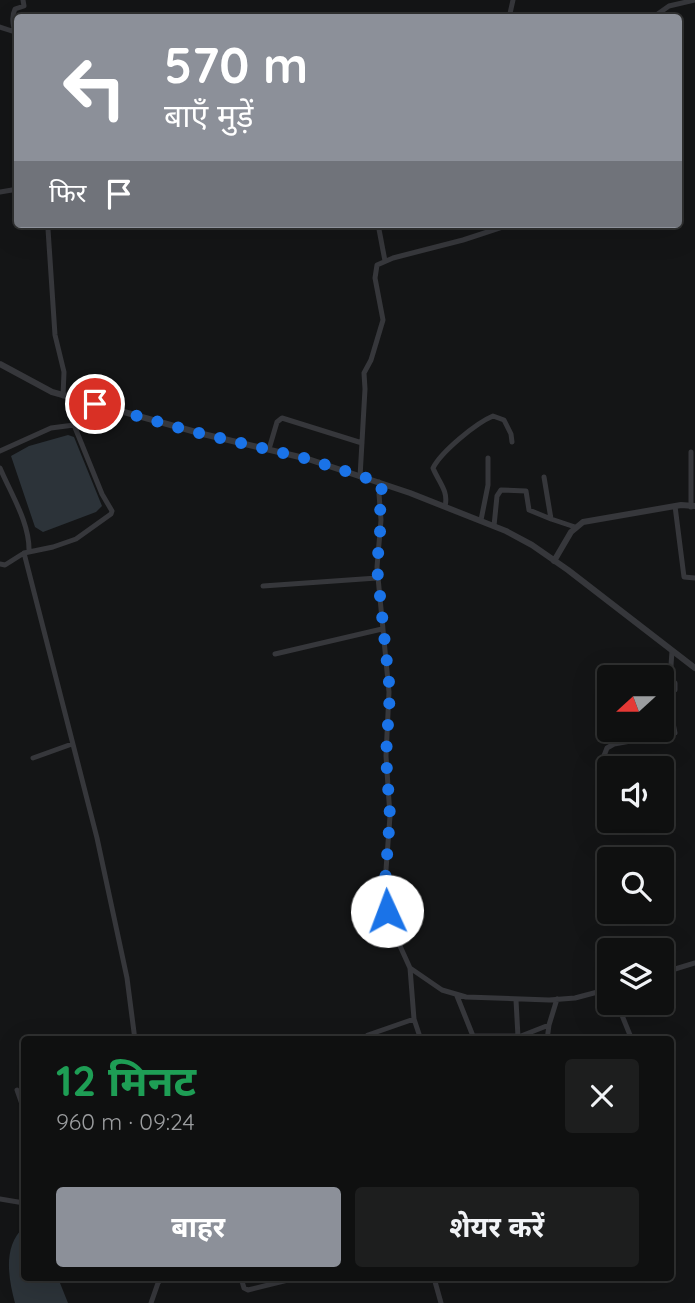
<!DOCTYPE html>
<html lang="hi">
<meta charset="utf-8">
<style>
body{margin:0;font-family:Quicksand,"Noto Sans Devanagari",sans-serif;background:#1d1e1e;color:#f1f3f6;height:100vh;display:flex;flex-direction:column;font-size:26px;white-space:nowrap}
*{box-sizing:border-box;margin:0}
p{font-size:23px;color:#9b9d9f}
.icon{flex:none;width:38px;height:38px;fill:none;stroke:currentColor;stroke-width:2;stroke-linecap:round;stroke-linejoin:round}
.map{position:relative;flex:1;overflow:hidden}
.panel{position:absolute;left:21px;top:1036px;width:653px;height:245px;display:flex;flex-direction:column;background:#0f1010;border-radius:7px;box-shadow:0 7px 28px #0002,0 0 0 2px #2f3030}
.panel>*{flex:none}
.banner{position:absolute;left:14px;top:14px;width:668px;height:214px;border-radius:7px;box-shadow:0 7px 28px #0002,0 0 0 2px #2f3030;background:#8c9099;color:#fff;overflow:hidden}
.needle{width:46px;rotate:249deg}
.tools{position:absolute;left:597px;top:665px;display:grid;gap:14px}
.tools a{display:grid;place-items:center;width:77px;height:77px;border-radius:7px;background:#0f1010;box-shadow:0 7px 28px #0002,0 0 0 2px #2f3030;font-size:35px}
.pin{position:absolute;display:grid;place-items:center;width:60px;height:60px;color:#fff;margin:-30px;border:4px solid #fff;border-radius:50%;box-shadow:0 2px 7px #0007}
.me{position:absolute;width:77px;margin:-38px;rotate:358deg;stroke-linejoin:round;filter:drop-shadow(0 0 5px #0008)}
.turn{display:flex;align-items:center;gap:24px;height:147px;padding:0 35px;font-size:32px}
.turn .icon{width:91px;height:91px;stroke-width:2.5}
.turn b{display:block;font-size:49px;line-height:60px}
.then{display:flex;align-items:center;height:66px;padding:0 35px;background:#0003;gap:14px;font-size:26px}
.round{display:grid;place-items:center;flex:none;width:74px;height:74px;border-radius:7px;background:#1d1e1e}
.head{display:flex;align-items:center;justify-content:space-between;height:119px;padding:0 35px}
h1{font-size:42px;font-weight:700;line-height:52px;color:#1e9e55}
.cta{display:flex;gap:14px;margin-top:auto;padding:14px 35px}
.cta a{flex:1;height:80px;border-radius:7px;background:#8c9099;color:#fff;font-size:28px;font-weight:700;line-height:80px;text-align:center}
.cta a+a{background:#1d1e1e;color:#f1f3f6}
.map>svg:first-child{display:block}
</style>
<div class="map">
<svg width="695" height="1303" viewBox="0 0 695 1303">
<rect width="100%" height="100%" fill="#141516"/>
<path fill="#2c3339" d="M 68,435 L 74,437 L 102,506 L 96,512 L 43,532 L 35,527 L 11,456 L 29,446 Z
M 24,1227 L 24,1278 L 58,1278 L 68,1303 L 15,1303 C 8,1277 3,1246 24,1227 Z"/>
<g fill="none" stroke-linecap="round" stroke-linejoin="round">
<path stroke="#36373b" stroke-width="5" d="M 509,18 L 513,0
M 652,18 L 669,6 L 695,0
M 0,27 L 15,32
M 18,37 C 13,30 11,17 15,9 L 24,6 L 23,0
M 0,192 L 18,189
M 45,224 L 48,229 L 55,335 L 64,372 L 63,396
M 378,224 L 385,261
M 269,449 L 277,422 L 282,418 L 362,443
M 0,451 L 51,428 L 74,425 L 102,494 L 112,511 L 111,514 L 76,539 L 53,547 L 24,553 L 5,565 L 0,564
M 0,468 C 11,494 30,523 29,552
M 360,477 L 365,389 L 364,373 L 371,360 L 383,320 L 375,278 L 377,265 L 393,258 L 463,240 L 512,224
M 544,477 L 551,519 L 575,527
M 379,482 L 382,488 L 379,494 L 381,520 L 377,567 L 389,692 L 386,756 L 390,816 L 385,883 L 386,906 L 395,935 L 410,968 L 414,1019 L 421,1040
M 445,506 C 449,491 438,481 433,468 C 441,452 476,423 493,416 L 504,420 L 511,434 L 512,442
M 675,506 L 684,577 L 695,578
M 691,507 L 691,452
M 481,520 L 488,485 L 488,458
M 494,526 L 497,496 L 501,490 L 526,491 L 529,510 L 551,519
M 24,553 L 97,838 L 127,978 L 135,1040
M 263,586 L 377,578
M 275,654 L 382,629
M 33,758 L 72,744
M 602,761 L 607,748 L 614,744 L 675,733 L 667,693 L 675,690 L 675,683 L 670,680 L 672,651
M 410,968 L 442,990 L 466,997 L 549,1000 L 575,998 L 609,989
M 662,973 L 695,963
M 457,996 L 473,1036 L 521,1036 L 549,1025
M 516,1000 L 518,1037
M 617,1003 L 632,1040
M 362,1040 L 368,1035 L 414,1019
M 547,1040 L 549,1025 L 557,999
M 17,1090 L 24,1110
M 0,1199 L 24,1203
M 241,1278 L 244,1288 L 248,1290 L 296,1278
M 434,1278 L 441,1303
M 151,1303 L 158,1283 L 162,1278"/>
<path stroke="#36373b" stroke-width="6" d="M 0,364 L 52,392 L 203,434 L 308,459 L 410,493 L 506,531 L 532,545 L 568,570 L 695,668
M 554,561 L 571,532 L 583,522 L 681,505 L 695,506"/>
</g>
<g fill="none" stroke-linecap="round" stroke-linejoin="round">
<path stroke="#1a73e8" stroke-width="12" stroke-dasharray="0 21.6" d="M 95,404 L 187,430 L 308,459 L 379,482 L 382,488 L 379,494 L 381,520 L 377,567 L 390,692 L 386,756 L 390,816 L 385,883 L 387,911"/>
</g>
</svg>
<div class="tools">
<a><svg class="needle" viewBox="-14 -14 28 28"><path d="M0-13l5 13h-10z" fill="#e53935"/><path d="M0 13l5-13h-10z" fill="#9b9d9f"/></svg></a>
<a><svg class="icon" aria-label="sound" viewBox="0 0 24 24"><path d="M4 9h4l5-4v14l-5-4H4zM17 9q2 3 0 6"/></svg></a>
<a><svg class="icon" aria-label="search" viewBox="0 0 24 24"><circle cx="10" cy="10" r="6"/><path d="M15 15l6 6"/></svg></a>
<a><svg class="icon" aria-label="layers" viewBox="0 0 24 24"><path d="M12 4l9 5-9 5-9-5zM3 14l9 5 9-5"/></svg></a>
</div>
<div class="pin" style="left:95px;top:404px;background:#d93025"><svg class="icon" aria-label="arrive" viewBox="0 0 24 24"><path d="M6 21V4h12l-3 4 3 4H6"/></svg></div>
<svg class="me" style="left:387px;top:911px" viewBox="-20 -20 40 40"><circle r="19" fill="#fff"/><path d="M0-13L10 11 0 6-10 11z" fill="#1a73e8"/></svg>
<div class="banner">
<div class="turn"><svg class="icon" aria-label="left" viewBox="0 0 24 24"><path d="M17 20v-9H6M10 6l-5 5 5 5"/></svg><div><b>570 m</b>बाएँ मुड़ें</div></div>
<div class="then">फिर<svg class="icon" aria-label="arrive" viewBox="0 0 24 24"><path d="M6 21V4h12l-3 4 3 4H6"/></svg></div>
</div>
<section class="panel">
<div class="head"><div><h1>12 मिनट</h1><p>960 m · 09:24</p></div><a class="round"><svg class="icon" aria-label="close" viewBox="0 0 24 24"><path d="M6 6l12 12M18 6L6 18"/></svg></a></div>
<div class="cta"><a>बाहर</a><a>शेयर करें</a></div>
</section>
</div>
